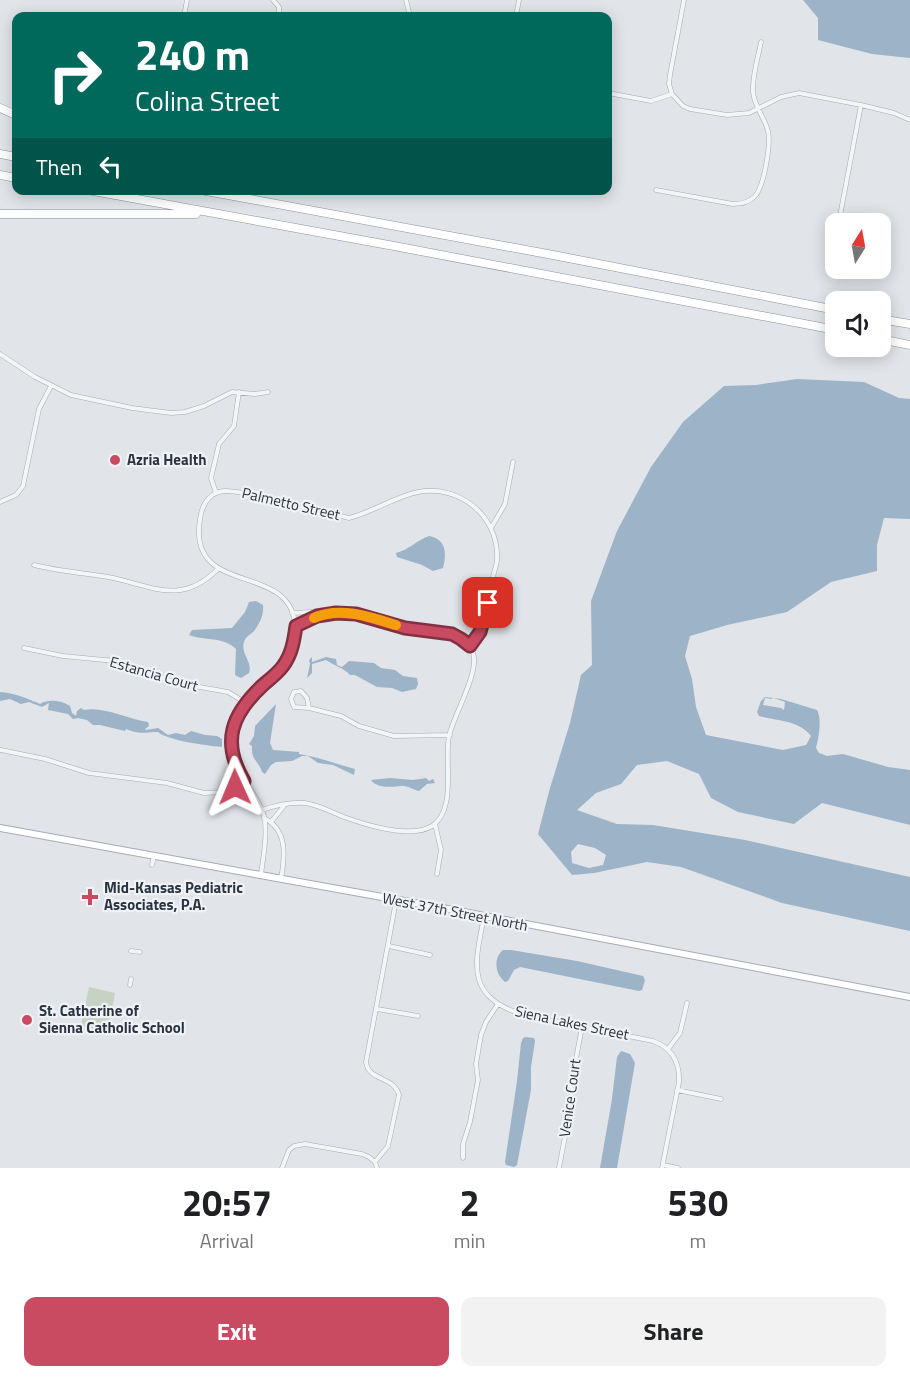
<!DOCTYPE html>
<style>
body{margin:0;font-family:"Titillium Web",sans-serif;background:#f2f2f2;color:#202124;height:100vh;display:flex;flex-direction:column;font-size:22px;white-space:nowrap}
*{box-sizing:border-box;margin:0}
p{font-size:20px;color:#757577}
.icon{flex:none;width:33px;height:33px;fill:none;stroke:currentColor;stroke-width:2;stroke-linecap:round;stroke-linejoin:round}
.map{position:relative;height:1168px;overflow:hidden}
.panel{display:flex;flex-direction:column;background:#fff;flex:1}
.panel>*{flex:none}
.hud{position:absolute;left:12px;top:12px;width:600px;height:183px;border-radius:12px;box-shadow:0 3px 15px #0003;background:#00695c;color:#fff;overflow:hidden}
.needle{width:39px;rotate:11deg}
.controls{position:absolute;left:825px;top:213px;display:grid;gap:12px}
.controls a{display:grid;place-items:center;width:66px;height:66px;border-radius:12px;background:#fff;box-shadow:0 3px 15px #0003;font-size:30px}
.pin{position:absolute;display:grid;place-items:center;width:51px;height:51px;color:#fff;margin:-26px;border-radius:12px;box-shadow:0 3px 9px #0006}
.me{position:absolute;width:66px;margin:-33px;rotate:359deg;stroke-linejoin:round;filter:drop-shadow(0 0 4px #0008)}
.turn{display:flex;align-items:center;gap:21px;height:126px;padding:0 24px;font-size:27px}
.turn .icon{width:78px;height:78px;stroke-width:2.5}
.turn b{display:block;font-size:42px;line-height:51px}
.then{display:flex;align-items:center;height:57px;padding:0 24px;background:#0003;gap:12px;font-size:22px}
.eta{display:flex;justify-content:space-evenly;align-items:center;height:102px;text-align:center}
.eta b{font-size:36px;font-weight:700;line-height:42px}
.cta{display:flex;gap:12px;margin-top:auto;padding:12px 24px}
.cta a{flex:1;height:69px;border-radius:12px;background:#c94b62;color:#fff;font-size:24px;font-weight:700;line-height:69px;text-align:center}
.cta a+a{background:#f2f2f2;color:#202124}
.map>svg:first-child{display:block}
</style>
<div class="map">
<svg width="910" height="1168" viewBox="0 0 910 1168">
<rect width="100%" height="100%" fill="#e1e4e9"/>
<path fill="#c7d3c2" d="M 89,987 L 115,993 L 107,1035 L 80,1030 Z"/>
<path fill="#9db3c7" fill-rule="evenodd" d="M 803,0 L 910,0 L 910,58 L 872,54 L 818,40 L 818,18 Z
M 797,379 L 864,382 L 899,398 L 910,399 L 910,519 L 884,518 L 877,545 L 877,571 L 831,582 L 787,612 L 727,625 L 690,636 L 685,656 L 692,679 L 696,707 L 706,735 L 783,750 L 806,745 L 811,736 C 799,720 777,721 759,716 L 757,712 L 761,701 L 765,697 L 781,699 L 817,710 C 822,719 819,737 816,748 L 819,753 L 827,756 L 843,754 L 888,767 L 910,770 L 910,825 L 822,803 L 794,824 L 738,812 L 711,798 L 699,774 L 667,761 L 637,765 L 621,784 L 596,793 L 577,810 L 617,824 L 653,825 L 745,840 L 910,877 L 910,931 L 782,903 L 681,867 L 647,862 L 594,873 L 572,875 L 538,834 L 550,788 L 570,723 L 581,675 L 592,665 L 591,601 L 617,531 L 651,467 L 683,422 L 724,386 L 756,385 ZM 578,844 L 595,848 L 606,855 L 603,865 L 589,868 L 572,863 L 571,852 Z
M 429,536 C 446,539 447,553 443,568 L 433,571 L 422,565 L 397,557 L 396,553 C 409,550 417,540 429,536 Z
M 256,601 L 263,605 C 264,615 260,623 254,631 C 250,635 246,636 244,642 C 240,653 253,662 249,673 L 241,678 L 235,675 L 236,649 C 223,636 204,641 189,635 L 192,630 L 232,628 L 245,612 L 249,602 Z
M 312,657 L 312,662 L 326,657 L 336,659 L 337,665 L 342,667 L 349,661 L 374,663 L 381,668 L 395,670 L 403,676 L 417,678 L 418,684 L 416,689 L 402,692 L 392,688 L 377,687 L 355,675 L 350,675 C 343,667 334,666 326,660 L 312,664 L 312,673 L 307,678 L 310,664 L 309,660 Z
M 0,692 C 15,693 26,698 40,704 C 48,699 61,700 70,706 L 72,713 L 76,716 L 77,711 L 81,708 L 84,710 C 103,706 128,719 148,722 L 149,726 L 145,729 L 146,730 L 158,728 L 168,735 L 176,733 L 185,735 L 191,731 L 205,735 L 217,736 L 222,739 L 222,746 L 221,747 C 205,745 169,741 158,732 C 145,732 140,735 126,729 L 125,731 L 100,725 L 93,725 L 87,720 L 78,718 L 73,719 L 68,714 L 48,710 L 49,703 L 42,707 L 29,702 L 21,704 L 10,699 L 0,701 Z
M 276,704 L 270,743 L 273,750 L 299,752 L 299,754 C 319,757 335,764 355,769 L 354,775 L 333,765 L 318,763 L 308,756 L 302,756 L 292,761 L 276,762 L 271,765 L 265,774 L 262,772 C 259,761 251,761 252,746 L 249,744 L 254,736 L 255,726 Z
M 390,778 L 413,780 L 426,778 L 429,781 L 433,779 L 435,783 L 427,784 L 419,791 C 414,790 408,786 404,786 C 393,786 379,790 371,780 Z
M 503,950 L 511,950 L 577,961 L 643,976 L 645,980 L 642,990 L 639,991 L 520,967 L 514,970 L 508,981 L 505,982 C 495,974 493,958 503,950 Z
M 526,1037 L 534,1038 L 535,1041 L 531,1067 L 531,1090 L 517,1165 L 514,1167 L 506,1165 L 505,1162 L 517,1081 L 521,1043 L 523,1038 Z
M 621,1051 L 630,1054 L 635,1063 L 617,1168 L 600,1168 L 612,1099 L 617,1057 Z"/>
<path fill="#e1e4e9" d="M 773,695 L 774,698 L 785,702 L 784,710 L 781,708 L 763,705 L 765,698 L 772,699 Z"/>
<g fill="none" stroke-linecap="round" stroke-linejoin="round">
<g stroke="#a6abb3" stroke-width="5">
<path id="street" d="M 273,0 L 279,7 L 279,16
M 406,0 L 410,16
M 184,16 L 187,0
M 516,16 L 519,0
M 608,93 L 651,101 L 672,94 L 683,106 L 690,109 L 727,115 L 749,113 L 781,97 L 799,93 L 861,105 L 894,113 L 910,120
M 672,94 L 669,84 L 670,75 L 684,0
M 656,190 L 733,204 C 741,204 748,203 754,197 C 764,188 771,145 768,131 C 765,118 754,106 753,92 C 752,76 758,58 761,42
M 839,221 L 861,105
M 0,354 L 35,377 L 71,395 L 132,408 L 171,413 L 185,412 L 204,406 L 232,392 L 255,394 L 268,392
M 216,493 L 211,478 L 219,444 L 234,426 L 239,392
M 0,502 L 16,495 L 23,486 L 39,409 L 51,386
M 491,528 L 505,504 L 513,462
M 34,565 C 58,571 83,573 108,577 C 151,585 180,607 218,569
M 292,613 L 312,612 L 317,616 L 295,625
M 24,648 L 63,656 L 115,661 L 177,683 L 228,692 L 246,703
M 309,708 L 294,707 L 291,699 L 294,692 L 301,691 L 307,698 L 309,708 L 341,716 L 359,726 L 394,736 L 450,735
M 1,750 L 45,759 L 89,773 L 167,783 L 204,793 L 225,792 L 244,781
M 262,810 C 274,806 292,802 305,803 C 319,805 331,812 344,817 C 366,825 411,839 432,826 C 457,810 444,762 449,736 C 454,714 482,669 472,650 C 468,644 461,638 455,635 C 444,631 430,633 419,631 C 380,624 358,609 317,616
M 264,818 C 288,830 285,856 281,879
M 271,822 L 284,806
M 435,824 L 441,850 L 437,874
M 152,865 L 154,856
M 261,875 C 263,857 268,834 264,816 C 255,785 225,770 233,733 C 241,689 298,674 295,626 C 292,563 195,596 199,528 C 200,518 201,506 209,498 C 219,488 231,491 243,493 L 349,518 C 373,512 394,497 418,492 C 459,484 499,516 497,559 C 497,565 494,571 493,577 C 489,592 487,607 484,622 L 480,632 L 469,646
M 484,917 C 474,966 466,997 524,1015 L 653,1041 C 672,1048 680,1062 679,1082 L 662,1168
M 389,946 L 430,955
M 131,951 L 140,952
M 130,985 L 131,979
M 377,1009 L 418,1016
M 668,1049 L 680,1033 L 687,1003
M 677,1090 L 721,1099
M 463,1158 L 463,1144 L 470,1122 L 478,1080 L 476,1064 L 481,1035 L 486,1022 L 498,1004
M 663,1165 L 678,1168
M 282,1168 L 289,1150 L 294,1146 L 305,1144 L 362,1154 L 369,1157 L 375,1162
M 377,1168 L 375,1162 L 388,1146 L 399,1095 C 394,1076 368,1081 366,1062 L 396,901
M 559,1168 L 572,1100 L 571,1085 L 582,1027"/>
</g>
<g stroke="#a6abb3" stroke-width="8">
<path id="secondary" d="M 0,828 L 432,906 L 910,997"/>
</g>
<g stroke="#89929f" stroke-width="9">
<path id="highway" d="M 0,108 L 16,115
M 0,154 L 16,157
M 0,175 L 16,178
M 88,190 L 394,246 L 836,330
M 201,190 L 553,255 L 836,310
M 0,214 L 196,214
M 880,319 L 910,324
M 880,339 L 910,345"/>
</g>
<use href="#street" stroke="#f3f5f7" stroke-width="4"/>
<use href="#secondary" stroke="#fff" stroke-width="6"/>
<use href="#highway" stroke="#fff" stroke-width="8"/>
</g>
<g fill="none" stroke-linecap="round" stroke-linejoin="round">
<g stroke="#833140" stroke-width="15">
<path id="route" d="M 235,787 L 244,781 C 221,742 231,715 263,685 C 270,679 278,673 283,666 C 292,654 294,640 296,626 L 317,616 L 336,613 L 356,614 L 405,628 L 452,634 L 461,639 L 470,646 L 480,632 L 488,603"/>
</g>
<use href="#route" stroke="#c94b62" stroke-width="10"/>
<path stroke="#f59e0b" stroke-width="10" d="M 314,618 C 339,606 371,617 396,625"/>
</g>
<g fill="#c94b62" stroke="#f0f3f6" stroke-width="2">
<circle cx="115" cy="460" r="6"/>
<path d="M87 888h6v6h6v6h-6v6h-6v-6h-6v-6h6z"/>
<circle cx="27" cy="1020" r="6"/>
</g>
<g text-anchor="middle" stroke-width="4.5" stroke-linejoin="round" paint-order="stroke">
<g font-size="15" font-weight="bold" fill="#2a3340" stroke="#f0f3f6" text-anchor="start">
<text x="127" y="465">Azria Health</text>
<text x="104" y="893">Mid-Kansas Pediatric<tspan x="104" dy="17">Associates, P.A.</tspan></text>
<text x="39" y="1016">St. Catherine of<tspan x="39" dy="17">Sienna Catholic School</tspan></text>
</g>
<g font-size="15" fill="#2a3340" stroke="#f0f3f6">
<text transform="translate(291 504) rotate(13)" y="5">Palmetto Street</text>
<text transform="translate(154 674) rotate(16)" y="5">Estancia Court</text>
<text transform="translate(455 912) rotate(11)" y="5">West 37th Street North</text>
<text transform="translate(572 1023) rotate(12)" y="5">Siena Lakes Street</text>
<text transform="translate(570 1098) rotate(-82)" y="5">Venice Court</text>
</g>
</g>
</svg>
<div class="controls">
<a><svg class="needle" viewBox="-14 -14 28 28"><path d="M0-13l5 13h-10z" fill="#e53935"/><path d="M0 13l5-13h-10z" fill="#757577"/></svg></a>
<a><svg class="icon" aria-label="sound" viewBox="0 0 24 24"><path d="M4 9h4l5-4v14l-5-4H4zM17 9q2 3 0 6"/></svg></a>
</div>
<div class="pin" style="left:488px;top:603px;background:#d93025"><svg class="icon" aria-label="arrive" viewBox="0 0 24 24"><path d="M6 21V4h12l-3 4 3 4H6"/></svg></div>
<svg class="me" style="left:235px;top:787px" viewBox="-20 -20 40 40"><path d="M0-17L14 15 0 8-14 15z" fill="#c94b62" stroke="#fff" stroke-width="4"/></svg>
<div class="hud">
<div class="turn"><svg class="icon" aria-label="right" viewBox="0 0 24 24"><path d="M7 20v-9h11M14 6l5 5-5 5"/></svg><div><b>240 m</b>Colina Street</div></div>
<div class="then">Then<svg class="icon" aria-label="left" viewBox="0 0 24 24"><path d="M17 20v-9H6M10 6l-5 5 5 5"/></svg></div>
</div>
</div>
<section class="panel">
<div class="eta">
<div><b>20:57</b><p>Arrival</p></div>
<div><b>2</b><p>min</p></div>
<div><b>530</b><p>m</p></div>
</div>
<div class="cta"><a>Exit</a><a>Share</a></div>
</section>
